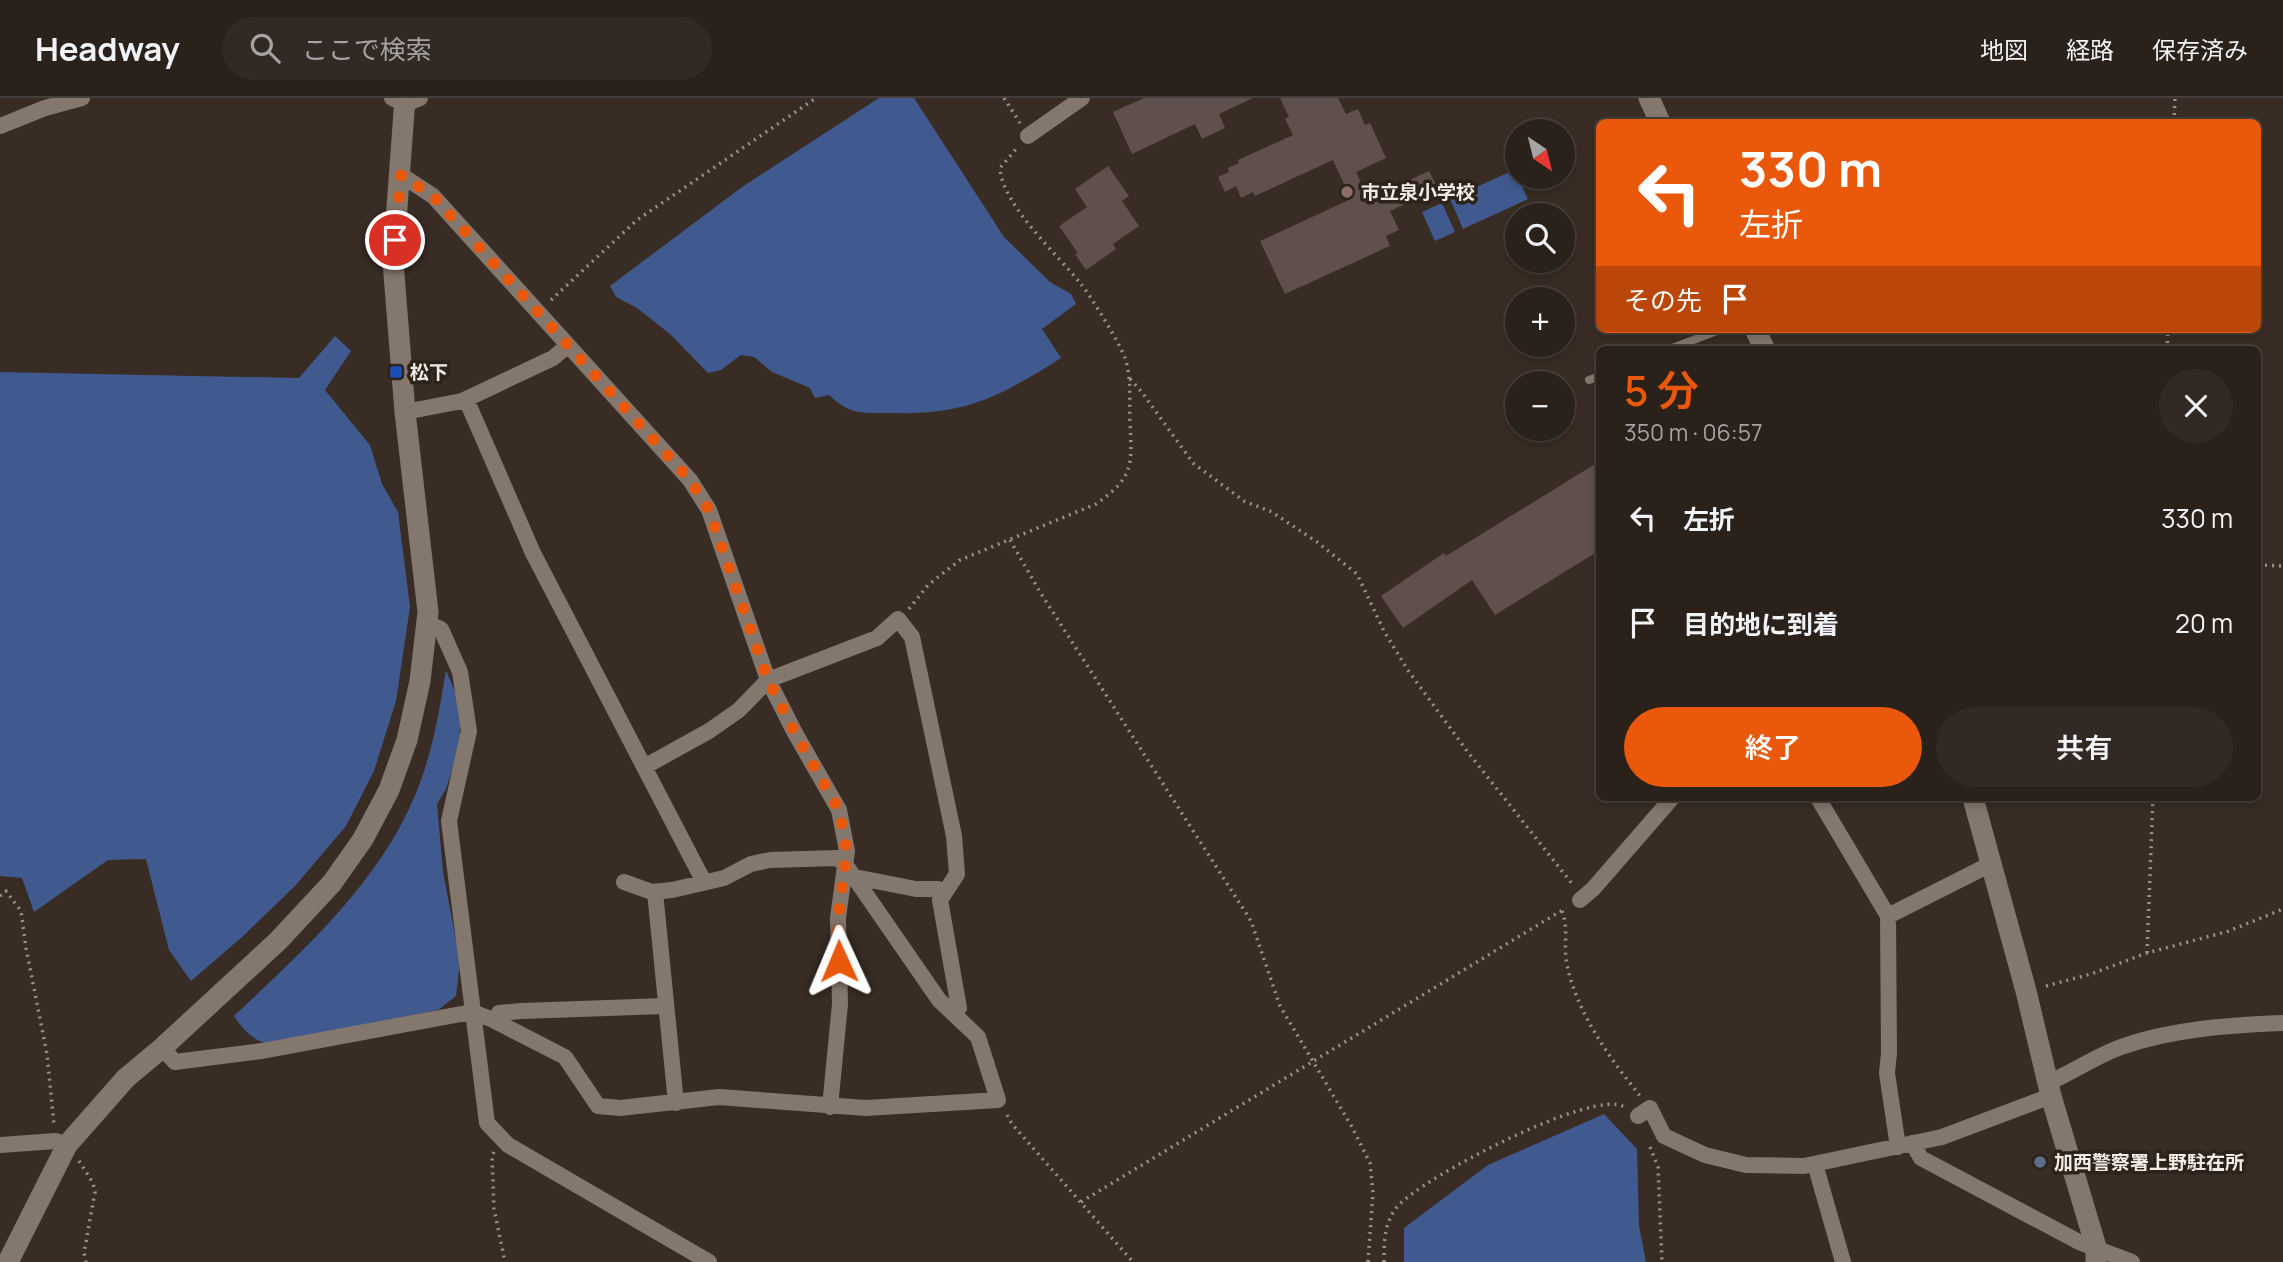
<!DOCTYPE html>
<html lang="ja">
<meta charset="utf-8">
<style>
body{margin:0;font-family:Manrope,"Noto Sans JP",sans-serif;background:#322924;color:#f1f3f6;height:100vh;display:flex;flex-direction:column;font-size:26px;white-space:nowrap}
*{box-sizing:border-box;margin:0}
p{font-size:23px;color:#a5a3a3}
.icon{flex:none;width:38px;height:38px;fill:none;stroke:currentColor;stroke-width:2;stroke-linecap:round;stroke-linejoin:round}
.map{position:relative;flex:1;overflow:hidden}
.details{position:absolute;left:1596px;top:248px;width:665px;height:455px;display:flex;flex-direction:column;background:#2a211b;border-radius:10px;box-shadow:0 4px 10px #0003,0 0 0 2px #463e3a}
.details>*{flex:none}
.guide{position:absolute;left:1596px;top:21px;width:665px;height:214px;border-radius:10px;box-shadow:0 4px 10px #0003,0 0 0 2px #463e3a;background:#ea580c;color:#fff;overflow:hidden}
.needle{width:46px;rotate:145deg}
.tools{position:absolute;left:1505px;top:21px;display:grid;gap:14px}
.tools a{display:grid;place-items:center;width:70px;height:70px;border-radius:50%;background:#2a211b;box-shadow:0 4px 10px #0003,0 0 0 2px #463e3a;font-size:35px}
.pin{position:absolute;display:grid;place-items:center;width:60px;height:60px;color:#fff;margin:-30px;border:4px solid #fff;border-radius:50%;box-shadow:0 2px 7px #0007}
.me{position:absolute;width:77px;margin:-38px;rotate:359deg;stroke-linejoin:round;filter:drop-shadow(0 0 5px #0008)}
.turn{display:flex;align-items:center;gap:24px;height:147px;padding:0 28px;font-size:32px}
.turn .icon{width:91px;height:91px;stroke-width:2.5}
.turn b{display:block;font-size:49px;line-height:60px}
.then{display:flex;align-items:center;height:66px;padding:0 28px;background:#0003;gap:14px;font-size:26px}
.round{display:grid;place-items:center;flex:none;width:74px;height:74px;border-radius:37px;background:#322924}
.headline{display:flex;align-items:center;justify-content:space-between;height:119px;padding:0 28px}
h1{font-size:42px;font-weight:600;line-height:52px;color:#ea580c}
.cta{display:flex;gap:14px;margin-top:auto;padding:14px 28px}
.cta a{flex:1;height:80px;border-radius:42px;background:#ea580c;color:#fff;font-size:28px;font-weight:600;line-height:80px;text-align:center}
.cta a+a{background:#322924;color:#f1f3f6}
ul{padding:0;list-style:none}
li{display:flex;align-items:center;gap:21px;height:105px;padding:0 28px}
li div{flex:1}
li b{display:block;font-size:26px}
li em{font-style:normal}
header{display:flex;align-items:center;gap:42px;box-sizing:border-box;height:98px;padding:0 35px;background:#2a211b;border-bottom:2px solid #463e3a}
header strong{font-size:33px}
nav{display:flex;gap:38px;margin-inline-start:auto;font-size:24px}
.search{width:490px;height:63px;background:#322924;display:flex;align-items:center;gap:18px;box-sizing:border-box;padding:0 24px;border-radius:38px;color:#a5a3a3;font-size:26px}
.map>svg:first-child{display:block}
</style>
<header>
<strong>Headway</strong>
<div class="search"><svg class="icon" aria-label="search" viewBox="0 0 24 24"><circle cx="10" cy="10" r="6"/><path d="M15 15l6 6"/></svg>ここで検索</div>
<nav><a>地図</a><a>経路</a><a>保存済み</a></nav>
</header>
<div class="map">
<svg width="2283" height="1164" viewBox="0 0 2283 1164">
<rect width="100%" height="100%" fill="#382c24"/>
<path fill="#405a8f" d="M 879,0 L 914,0 L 1004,139 L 1050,184 L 1071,196 L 1076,206 L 1042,231 L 1061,260 C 998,300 965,317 889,315 C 861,315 850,317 829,297 L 815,300 L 810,290 L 772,274 L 754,259 L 741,257 L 721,272 L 708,275 L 670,236 L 637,210 L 616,199 L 610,188 L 742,89 Z
M 1514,72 L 1528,101 L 1463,131 L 1450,101 Z
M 1442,105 L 1455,134 L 1435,143 L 1422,114 Z
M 335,238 L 351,253 L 325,292 L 370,347 L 382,386 L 398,414 L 410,509 L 396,603 L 374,673 L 346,728 L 295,788 L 242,839 L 191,883 L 169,852 L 146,761 L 108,762 L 34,814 L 22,780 L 0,778 L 0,274 L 299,280 Z
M 446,572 L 460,606 L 460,648 L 446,691 L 437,706 L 443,774 L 460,863 L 456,898 L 438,912 L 267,946 C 251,941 243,931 234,918 C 306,850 387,778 421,682 C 434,646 440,609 446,572 Z
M 1604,1016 L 1637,1051 L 1639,1128 L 1646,1164 L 1404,1164 L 1404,1130 L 1488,1067 Z"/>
<path fill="#60504d" d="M 1144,0 L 1253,0 L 1219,16 L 1225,30 L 1202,41 L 1195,26 L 1132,56 L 1113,14 Z
M 1280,0 L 1338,0 L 1346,16 L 1358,11 L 1365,27 L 1370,25 L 1386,60 L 1356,74 L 1370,105 L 1403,90 L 1401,86 L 1429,73 L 1438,91 L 1390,113 L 1399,132 L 1386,138 L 1390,148 L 1285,196 L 1260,143 L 1351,101 L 1333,62 L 1255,98 L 1253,94 L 1241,100 L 1236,88 L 1225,94 L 1218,79 L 1229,74 L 1228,70 L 1239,65 L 1238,62 L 1293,37 L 1285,21 L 1289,19 Z
M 1108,68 L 1129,98 L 1122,103 L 1139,128 L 1113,146 L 1116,151 L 1086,172 L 1075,156 L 1078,155 L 1059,128 L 1087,109 L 1075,91 Z
M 1600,363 L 1600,452 L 1495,517 L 1472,482 L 1403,530 L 1381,498 L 1444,455 L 1446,458 Z"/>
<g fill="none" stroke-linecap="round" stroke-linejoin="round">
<path stroke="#9b928b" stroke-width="3.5" stroke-dasharray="2 5" stroke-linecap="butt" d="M 1004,0 L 1020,25
M 2174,24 L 2175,0
M 551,202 L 637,122 L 816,0
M 2167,252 L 2168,231
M 1130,281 L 1141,293 L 1193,365 L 1244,403 L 1272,414 L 1317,444 L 1357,476 L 1384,533 L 1407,571 L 1467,653 L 1573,787
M 1010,442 L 1040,494 L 1251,823 L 1280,908 L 1352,1029 L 1370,1065 L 1373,1095 L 1368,1164
M 2258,467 L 2283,468
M 909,511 L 928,487 L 960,462 L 1096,406 C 1134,379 1132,368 1130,324 C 1129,302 1132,281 1125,260 C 1119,244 1092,200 1081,186 C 1058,157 1002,107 1000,70 L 1017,50
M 0,798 L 6,793 L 21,813 L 26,850 L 47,956 L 54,1027
M 1562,813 C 1569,830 1563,849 1567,867 C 1577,915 1610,961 1641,999
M 2147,855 L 2153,700
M 2046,888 L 2091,876 L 2147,855 L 2229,833 L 2283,811
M 1007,1017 L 1012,1026 L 1133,1164
M 1650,1049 L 1658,1069 L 1662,1164
M 494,1054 L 492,1058 L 494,1111 L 505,1164
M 79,1063 L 93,1085 L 95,1094 L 84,1155 L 86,1164
M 1081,1104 L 1566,810
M 1384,1164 C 1384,1144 1384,1124 1398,1108 C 1420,1081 1595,989 1624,1009"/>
<path stroke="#84776d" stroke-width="8" d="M 1667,252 L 1722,231
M 1589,282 L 1600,278"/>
<path stroke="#84776d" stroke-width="16" d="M 392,0 L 405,6 L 420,0
M 0,28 L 45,10 L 82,0
M 1028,38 L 1082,0
M 401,77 L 433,98 L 690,382 L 709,412 L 768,582 L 795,635 L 839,712 L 847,753 L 838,820 L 840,906 L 830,1009
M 466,301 L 533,455 L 704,784
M 405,314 L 462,303 L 553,260 L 567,248
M 427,525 L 441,531 L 460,574 L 469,633 L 449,723 L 487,1025 L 508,1047 L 709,1164
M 644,669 L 709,633 L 739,612 L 768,582 L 877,540 L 898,521 L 912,539 L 954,738 L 957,776 L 940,802 L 959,910 L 954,916
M 1818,700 L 1888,818 L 1889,955 L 1887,975 L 1898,1049
M 856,783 L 860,780 L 916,791 L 938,791 L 944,795
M 655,794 L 676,1005
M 1580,802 L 1593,791 L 1672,700
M 1888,818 L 1991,766
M 495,923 L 499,915 L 521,913 L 665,908
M 162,950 L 175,964 L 262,953 L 472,914 L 491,921 L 565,959 L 598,1008 L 620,1010 L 719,999 L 866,1010 L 998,1002 L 978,939 L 939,902 L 845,766 L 837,760 L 770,762 L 751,766 L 724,780 L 672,792 L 652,794 L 624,784
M 2048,985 C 2073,974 2096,958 2121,949 C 2171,931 2230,927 2283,925
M 1638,1018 L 1650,1010 L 1664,1038 L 1705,1057 L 1746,1067 L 1804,1068 L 1942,1039 L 2051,998
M 1912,1045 L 1921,1060 L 2079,1144 L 2132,1164
M 0,1047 L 56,1043 L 67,1047
M 1815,1066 L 1843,1164"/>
<path stroke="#84776d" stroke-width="21" d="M 1649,0 L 1660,24
M 1755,231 L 1765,252
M 1973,700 L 2026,893 L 2051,998 L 2096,1149 L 2096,1164
M 8,1164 L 67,1047 L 126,980 L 162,950 L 278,843 L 332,785 L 363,741 L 389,692 L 407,642 L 420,583 L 428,514 L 405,314 L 393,164 L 405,0"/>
</g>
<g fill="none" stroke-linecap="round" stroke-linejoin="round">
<path stroke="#ea580c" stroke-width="12" stroke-dasharray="0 21.6" d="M 395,142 L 401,77 L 433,98 L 690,382 L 709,412 L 768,582 L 795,635 L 839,712 L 847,753 L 838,820 L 839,863"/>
</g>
<circle fill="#8d6e63" stroke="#2d231a" stroke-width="2.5" cx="1347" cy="94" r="7"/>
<rect fill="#1a4fb4" stroke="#2d231a" stroke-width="2.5" x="389" y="267" width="14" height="14" rx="3.5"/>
<circle fill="#5c6f8a" stroke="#2d231a" stroke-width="2.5" cx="2040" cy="1064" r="7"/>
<g text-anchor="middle" stroke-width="7" stroke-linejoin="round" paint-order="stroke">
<g font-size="19" font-weight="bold" fill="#f2ebe5" stroke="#2d231a" text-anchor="start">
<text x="1361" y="101">市立泉小学校</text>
<text x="410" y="281">松下</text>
<text x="2054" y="1071">加西警察署上野駐在所</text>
</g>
</g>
</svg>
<div class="tools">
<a><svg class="needle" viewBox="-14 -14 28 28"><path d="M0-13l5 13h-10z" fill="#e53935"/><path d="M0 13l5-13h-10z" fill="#a5a3a3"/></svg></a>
<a><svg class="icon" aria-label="search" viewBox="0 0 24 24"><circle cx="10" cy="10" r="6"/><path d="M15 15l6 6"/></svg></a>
<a>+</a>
<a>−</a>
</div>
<div class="pin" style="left:395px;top:142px;background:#d93025"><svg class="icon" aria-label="arrive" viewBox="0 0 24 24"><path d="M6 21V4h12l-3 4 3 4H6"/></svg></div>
<svg class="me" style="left:839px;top:863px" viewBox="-20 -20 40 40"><path d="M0-17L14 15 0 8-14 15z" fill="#ea580c" stroke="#fff" stroke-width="4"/></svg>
<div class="guide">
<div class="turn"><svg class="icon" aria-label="left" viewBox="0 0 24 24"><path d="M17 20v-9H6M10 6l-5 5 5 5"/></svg><div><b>330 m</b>左折</div></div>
<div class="then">その先<svg class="icon" aria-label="arrive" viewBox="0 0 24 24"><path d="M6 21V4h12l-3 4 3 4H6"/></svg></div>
</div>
<section class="details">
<div class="headline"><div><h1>5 分</h1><p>350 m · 06:57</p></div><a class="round"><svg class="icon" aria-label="close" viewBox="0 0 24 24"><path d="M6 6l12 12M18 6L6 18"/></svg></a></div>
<ul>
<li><svg class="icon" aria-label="left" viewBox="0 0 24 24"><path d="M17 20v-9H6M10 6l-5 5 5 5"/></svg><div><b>左折</b></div><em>330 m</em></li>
<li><svg class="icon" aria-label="arrive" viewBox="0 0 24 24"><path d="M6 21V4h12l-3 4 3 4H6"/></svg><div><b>目的地に到着</b></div><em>20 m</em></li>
</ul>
<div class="cta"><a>終了</a><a>共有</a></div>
</section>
</div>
